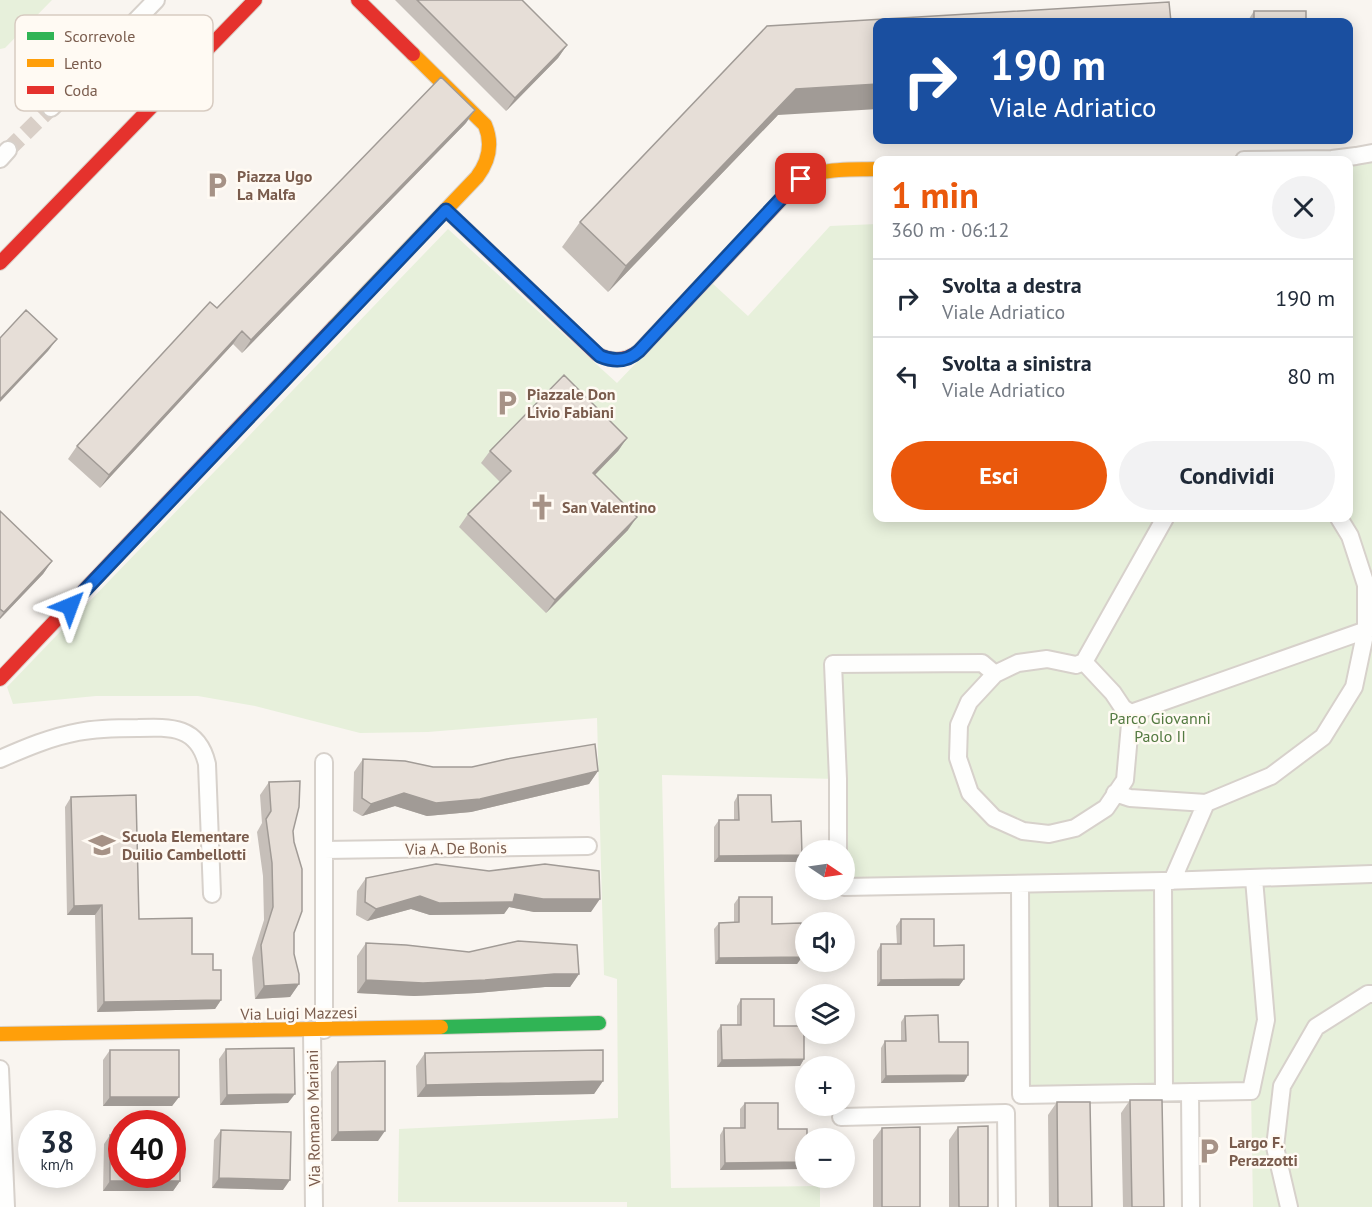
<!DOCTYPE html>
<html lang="it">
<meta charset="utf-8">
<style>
body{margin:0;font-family:"PT Sans",sans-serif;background:#f2f2f3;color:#1f2937;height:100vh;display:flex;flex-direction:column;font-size:22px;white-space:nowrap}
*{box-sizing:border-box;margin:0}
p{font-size:20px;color:#747a83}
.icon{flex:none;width:33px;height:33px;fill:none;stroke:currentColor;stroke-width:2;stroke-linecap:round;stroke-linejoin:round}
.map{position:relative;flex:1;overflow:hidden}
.sheet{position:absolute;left:873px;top:156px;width:480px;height:366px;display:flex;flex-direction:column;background:#fff;border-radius:12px;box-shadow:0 3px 15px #0003}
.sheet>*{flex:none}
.hud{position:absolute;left:873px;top:18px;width:480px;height:126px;border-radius:12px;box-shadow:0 3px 15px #0003;background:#1a4fa0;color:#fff;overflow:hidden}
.needle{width:39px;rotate:103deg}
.fabs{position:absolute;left:795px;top:840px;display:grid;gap:12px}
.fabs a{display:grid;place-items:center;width:60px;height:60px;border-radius:50%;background:#fff;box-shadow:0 3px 15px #0003;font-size:30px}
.speed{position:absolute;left:18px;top:1110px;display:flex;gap:12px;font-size:30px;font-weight:700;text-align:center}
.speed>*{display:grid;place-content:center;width:78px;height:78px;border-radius:50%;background:#fff;box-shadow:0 3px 15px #0003;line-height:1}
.speed small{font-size:15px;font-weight:400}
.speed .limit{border:9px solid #d22;background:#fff;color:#111}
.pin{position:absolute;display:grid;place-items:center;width:51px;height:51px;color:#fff;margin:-26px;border-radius:12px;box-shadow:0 3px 9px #0006}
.me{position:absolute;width:66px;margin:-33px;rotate:44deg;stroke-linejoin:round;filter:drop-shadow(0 0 4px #0008)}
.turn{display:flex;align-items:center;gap:21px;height:126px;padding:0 18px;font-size:27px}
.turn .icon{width:78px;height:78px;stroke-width:2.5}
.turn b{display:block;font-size:42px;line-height:51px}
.round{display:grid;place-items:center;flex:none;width:63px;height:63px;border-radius:32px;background:#f2f2f3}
.head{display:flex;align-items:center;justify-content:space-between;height:102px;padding:0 18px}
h1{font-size:36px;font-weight:800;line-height:45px;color:#ea580c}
.action{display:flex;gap:12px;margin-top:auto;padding:12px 18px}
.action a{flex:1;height:69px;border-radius:36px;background:#ea580c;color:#fff;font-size:24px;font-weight:800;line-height:69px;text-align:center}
.action a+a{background:#f2f2f3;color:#1f2937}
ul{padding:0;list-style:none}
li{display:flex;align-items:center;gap:18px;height:78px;padding:0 18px;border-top:2px solid #e0e1e3}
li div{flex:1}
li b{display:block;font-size:22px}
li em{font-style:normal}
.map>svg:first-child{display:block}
</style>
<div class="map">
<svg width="1372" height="1207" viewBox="0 0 1372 1207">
<rect width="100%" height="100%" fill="#f9f5f0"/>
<path fill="#e7f0db" d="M 0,0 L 52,0 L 5,48 L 0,49 Z
M 1372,160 L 1372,1207 L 1253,1207 L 1251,1091 L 1021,1095 L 1020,884 L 845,887 L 844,850 L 837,779 L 662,775 L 671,1188 L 820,1186 L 820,1207 L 627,1207 L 627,1202 L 398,1202 L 399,1129 L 618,1118 L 617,979 L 604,975 L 597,718 L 428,732 L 360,733 L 255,706 L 198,696 L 96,696 L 13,704 L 7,687 L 448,229 L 617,383 L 712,283 L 748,316 L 830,226 L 877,224 L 878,518 L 1348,518 L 1349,161 Z"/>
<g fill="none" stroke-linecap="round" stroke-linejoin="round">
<path stroke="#d9cfc7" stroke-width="16" stroke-dasharray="16 8" stroke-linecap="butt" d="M 8,150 L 51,108"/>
<g stroke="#d7d1cb" stroke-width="20">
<path id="street" d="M 51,108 L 156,0
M 0,159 L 8,150
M 1244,160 L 1332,159 L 1356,156 L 1372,153
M 1047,659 L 1076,665 L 1084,662 L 1113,693 L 1123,708 L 1131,713 L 1125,780 L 1106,808 L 1075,828 L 1049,834 L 1023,831 L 994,818 L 970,793 L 958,758 L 959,725 L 969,702 L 995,674 L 1018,663 Z
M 1084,662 L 1165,518
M 1131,713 L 1372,628
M 0,759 C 25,748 51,737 78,732 C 98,728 118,728 138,728 C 171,727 198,726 207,764 L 212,894
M 324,762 L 324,1030
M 1115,793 L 1130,798 L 1206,803 L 1271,776 L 1323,737 L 1354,687 L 1366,630 L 1366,585 L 1350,536 L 1339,518
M 324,850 L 588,846
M 838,850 L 838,779 L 833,664 L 982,663 L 995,674
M 1163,881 L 1164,1092
M 1172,881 L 1206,803
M 1020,884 L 1021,1095 L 1251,1091 L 1266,1020 L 1254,879
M 844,887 L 1163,881 L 1372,874
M 312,1030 L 314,1207
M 0,1069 L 6,1207
M 1190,1092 L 1191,1207
M 841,1117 L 1006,1113 L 1007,1207
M 1289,1207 L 1275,1147 L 1282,1086 L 1316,1027 L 1368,994 L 1372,994"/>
</g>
<g stroke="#d9d2cb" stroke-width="16">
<path id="fast" d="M 441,1027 L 599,1023"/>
</g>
<g stroke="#d9d2cb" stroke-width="16">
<path id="slow" d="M 786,194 C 812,165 842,170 878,169
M 334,327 L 477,177 C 489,161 493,144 485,125 L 413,54
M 0,1034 L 441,1027"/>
</g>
<g stroke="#d9d2cb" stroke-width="16">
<path id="jam" d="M 358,0 L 413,54
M 446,210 L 597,354 C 612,362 626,361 639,351 L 786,194
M 0,263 L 255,0
M 0,679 L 334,327"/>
</g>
<use href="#street" stroke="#fefefd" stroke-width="16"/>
<use href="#fast" stroke="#30b455" stroke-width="14"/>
<use href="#slow" stroke="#ff9f0a" stroke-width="14"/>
<use href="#jam" stroke="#e5322d" stroke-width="14"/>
</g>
<path fill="#c6bfb9" d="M 395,0 L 522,0 L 567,45 L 558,58 L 506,111 Z
M 1254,11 L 1306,22 L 1247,22 Z
M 778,115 L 608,292 L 562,247 L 580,222 Z
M 466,123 L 242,353 L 233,344 L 100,488 L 68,459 L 77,446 L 217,308 Z
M 627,438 L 618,451 L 595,475 L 628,530 L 546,613 L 459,527 L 468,514 L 500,482 L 481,463 L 490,451 Z
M 0,511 L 52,561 L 43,574 L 0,619 Z
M 363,759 L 433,767 L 598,771 L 589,784 L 471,812 L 427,816 L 395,806 L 362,816 L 353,811 L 354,772 Z
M 269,782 L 293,831 L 294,954 L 299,984 L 290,997 L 255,999 L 252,958 L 264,920 L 263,876 L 257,832 L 262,823 L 260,795 Z
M 738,795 L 772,822 L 797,862 L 714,862 L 714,827 L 719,820 L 734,820 L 734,802 Z
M 71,797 L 139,919 L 192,954 L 213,970 L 221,1000 L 215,1009 L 97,1012 L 95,915 L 67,915 L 65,807 Z
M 366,878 L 591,912 L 534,912 L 509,907 L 504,914 L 430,915 L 411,909 L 367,921 L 356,915 L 357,891 Z
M 739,897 L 772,924 L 802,957 L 797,964 L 715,964 L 714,929 L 719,923 L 734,922 L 734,904 Z
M 901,919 L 934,946 L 964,979 L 959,986 L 877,986 L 877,951 L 881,944 L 897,944 L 896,926 Z
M 366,943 L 579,974 L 570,987 L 545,987 L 477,993 L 414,996 L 357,993 L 357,956 Z
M 741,999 L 774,1026 L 804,1059 L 800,1066 L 717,1067 L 717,1031 L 721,1025 L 737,1025 L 737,1006 Z
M 905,1016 L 939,1042 L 968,1075 L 964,1082 L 881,1083 L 881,1048 L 885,1041 L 901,1041 L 901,1022 Z
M 226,1049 L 288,1103 L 220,1105 L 219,1059 Z
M 110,1050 L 179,1097 L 172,1106 L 103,1106 L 103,1060 Z
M 425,1053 L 603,1081 L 594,1094 L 417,1097 L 416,1066 Z
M 338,1062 L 378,1141 L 331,1141 L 331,1072 Z
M 1130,1100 L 1164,1207 L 1123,1207 L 1121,1113 Z
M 1057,1102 L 1092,1207 L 1049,1207 L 1048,1115 Z
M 745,1103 L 778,1129 L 806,1138 L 806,1165 L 803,1169 L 720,1170 L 720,1135 L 724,1128 L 740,1128 L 740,1109 Z
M 958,1127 L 988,1207 L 949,1207 L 949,1140 Z
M 882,1128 L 920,1207 L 873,1207 L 873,1140 Z
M 221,1130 L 283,1190 L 212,1188 L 214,1140 Z
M 110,1135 L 180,1181 L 173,1191 L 103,1191 L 104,1144 Z"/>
<path fill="#a19b96" d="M 567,45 L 558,58 L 506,111 L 515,98 Z
M 878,84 L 878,109 L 778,115 L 608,292 L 626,266 L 796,89 Z
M 475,110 L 466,123 L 242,353 L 251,340 Z
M 242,331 L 233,344 L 100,488 L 109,475 Z
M 57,339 L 48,351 L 0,402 L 0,399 Z
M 627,438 L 618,451 L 584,486 L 593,473 Z
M 637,517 L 628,530 L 546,613 L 555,600 Z
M 52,561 L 43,574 L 0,619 L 0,617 L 4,612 Z
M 598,771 L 589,784 L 471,812 L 427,816 L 395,806 L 362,816 L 371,804 L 404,793 Z
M 802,855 L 797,862 L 714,862 L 719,856 Z
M 515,894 L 600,899 L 591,912 L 534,912 L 509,907 L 504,914 L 430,915 L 411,909 L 367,921 L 376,909 L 420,896 Z
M 102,905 L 95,915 L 67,915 L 74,906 Z
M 802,957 L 797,964 L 715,964 L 719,958 Z
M 554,974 L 579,974 L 570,987 L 545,987 L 477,993 L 414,996 L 357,993 L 366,980 Z
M 964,979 L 959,986 L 877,986 L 881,980 Z
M 299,984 L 290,997 L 255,999 L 264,986 Z
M 221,1000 L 215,1009 L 97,1012 L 104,1002 Z
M 804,1059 L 800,1066 L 717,1067 L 722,1060 Z
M 968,1075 L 964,1082 L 881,1083 L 886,1076 Z
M 603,1081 L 594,1094 L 417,1097 L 426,1085 Z
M 295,1094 L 288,1103 L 220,1105 L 227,1095 Z
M 110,1097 L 179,1097 L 172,1106 L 103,1106 Z
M 385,1131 L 378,1141 L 331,1141 L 338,1132 Z
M 806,1162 L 806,1165 L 803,1169 L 720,1170 L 725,1163 Z
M 219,1178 L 290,1180 L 283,1190 L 212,1188 Z
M 110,1181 L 180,1181 L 173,1191 L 103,1191 Z"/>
<path fill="#e6ded7" stroke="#a19b96" stroke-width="1.5" d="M 417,0 L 522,0 L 567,45 L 515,98 Z
M 1169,2 L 1171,22 L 878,22 L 878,84 L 796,89 L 626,266 L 580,222 L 767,26 Z
M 1254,11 L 1306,11 L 1306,22 L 1254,22 Z
M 441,77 L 475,110 L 251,340 L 242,331 L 109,475 L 77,446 L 210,302 L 217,308 Z
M 26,310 L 57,339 L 0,399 L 0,338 Z
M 564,375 L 627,438 L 593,473 L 637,517 L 555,600 L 468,514 L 511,471 L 490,451 Z
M 0,511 L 52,561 L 4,612 L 0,609 Z
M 595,744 L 598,771 L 480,799 L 436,803 L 404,793 L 371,804 L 362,798 L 363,759 L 405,761 L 433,767 L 472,767 L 507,759 Z
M 300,781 L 299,807 L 293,831 L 294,842 L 302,869 L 302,911 L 294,933 L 294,954 L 299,974 L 299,984 L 264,986 L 261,945 L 273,907 L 272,863 L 266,819 L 271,811 L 269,782 Z
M 136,795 L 139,919 L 192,918 L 192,954 L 213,954 L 213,970 L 221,970 L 221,1000 L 104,1002 L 102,905 L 74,906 L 71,797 Z
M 738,795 L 771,795 L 772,822 L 801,821 L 802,855 L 719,856 L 719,820 L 739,820 Z
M 436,864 L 489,871 L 545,864 L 599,871 L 600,899 L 543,899 L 515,894 L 513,902 L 439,903 L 420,896 L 376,909 L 365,902 L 366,878 Z
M 739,897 L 772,897 L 772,924 L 801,923 L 802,957 L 719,958 L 719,923 L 739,922 Z
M 901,919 L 934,919 L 934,946 L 964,945 L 964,979 L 881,980 L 881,944 L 901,944 Z
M 518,941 L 577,945 L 579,974 L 554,974 L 485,980 L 423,983 L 366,980 L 366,943 L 406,945 L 469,952 Z
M 741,999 L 774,999 L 774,1026 L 804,1026 L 804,1059 L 722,1060 L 721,1025 L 741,1025 Z
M 938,1015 L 939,1042 L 968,1042 L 968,1075 L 886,1076 L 885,1041 L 906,1041 L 905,1016 Z
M 294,1048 L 295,1094 L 227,1095 L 226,1049 Z
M 110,1050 L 179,1050 L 179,1097 L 110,1097 Z
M 603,1050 L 603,1081 L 426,1085 L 425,1053 Z
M 385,1061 L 385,1131 L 338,1132 L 338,1062 Z
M 1130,1100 L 1162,1100 L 1164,1207 L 1132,1207 Z
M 1057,1102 L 1090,1102 L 1092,1207 L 1058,1207 Z
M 745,1103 L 778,1103 L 778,1129 L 807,1129 L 807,1138 L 806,1138 L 806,1162 L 725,1163 L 724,1128 L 745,1128 Z
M 988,1126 L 988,1207 L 959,1207 L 958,1127 Z
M 920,1127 L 920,1207 L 882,1207 L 882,1128 Z
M 221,1130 L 291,1132 L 290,1180 L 219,1178 Z
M 172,1134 L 180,1134 L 180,1181 L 110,1181 L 110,1135 L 122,1135 L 122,1174 L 172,1174 Z"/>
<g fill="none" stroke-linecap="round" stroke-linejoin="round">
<g stroke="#114b97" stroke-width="15">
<path id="route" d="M 70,606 L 446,210 L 600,356 C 614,362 627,362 639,351 L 790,189 L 801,179"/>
</g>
<use href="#route" stroke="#1a73e8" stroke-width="10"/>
</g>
<defs>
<g id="parking-bare" transform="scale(2.07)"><path d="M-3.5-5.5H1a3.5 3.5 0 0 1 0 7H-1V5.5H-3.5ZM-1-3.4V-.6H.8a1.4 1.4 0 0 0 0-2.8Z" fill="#a69286" stroke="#fffaf3" stroke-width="2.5" paint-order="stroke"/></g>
<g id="church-bare" transform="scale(2.07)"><path d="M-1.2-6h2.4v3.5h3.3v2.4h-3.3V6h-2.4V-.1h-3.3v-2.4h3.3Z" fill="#a69286" stroke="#fffaf3" stroke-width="2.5" paint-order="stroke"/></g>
<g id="school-bare" transform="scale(2.07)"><path d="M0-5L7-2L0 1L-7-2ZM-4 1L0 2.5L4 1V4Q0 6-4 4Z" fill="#a69286" stroke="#fffaf3" stroke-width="2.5" paint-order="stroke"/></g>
</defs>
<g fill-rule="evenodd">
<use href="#parking-bare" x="217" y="185"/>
<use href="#parking-bare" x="507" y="403"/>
<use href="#church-bare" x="542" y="507"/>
<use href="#school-bare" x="102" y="845"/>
<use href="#parking-bare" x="1209" y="1151"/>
</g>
<g text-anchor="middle" stroke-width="5" stroke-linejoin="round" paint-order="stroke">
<g font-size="16" font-weight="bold" fill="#7a5c4d" stroke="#fffaf3" text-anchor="start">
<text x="237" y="182">Piazza Ugo<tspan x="237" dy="18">La Malfa</tspan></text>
<text x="527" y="400">Piazzale Don<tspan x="527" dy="18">Livio Fabiani</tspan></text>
<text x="562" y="513">San Valentino</text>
<text x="122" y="842">Scuola Elementare<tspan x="122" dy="18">Duilio Cambellotti</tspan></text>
<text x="1229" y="1148">Largo F.<tspan x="1229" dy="18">Perazzotti</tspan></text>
</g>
<g font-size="16" fill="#537a41" stroke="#fffaf3">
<text x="1160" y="724">Parco Giovanni<tspan x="1160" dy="18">Paolo II</tspan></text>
</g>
<g font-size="16" fill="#7a5c4d" stroke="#fffaf3">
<text transform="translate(456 848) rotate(-1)" y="6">Via A. De Bonis</text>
<text transform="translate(299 1013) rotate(-1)" y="6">Via Luigi Mazzesi</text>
<text transform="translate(313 1118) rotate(-91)" y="6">Via Romano Mariani</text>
</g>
</g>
<rect x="15" y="15" width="198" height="96" rx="9" fill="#fffaf3" stroke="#d7cbc1" stroke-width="1.5"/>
<rect x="27" y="32" width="27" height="8" fill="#30b455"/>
<rect x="27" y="59" width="27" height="8" fill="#ff9f0a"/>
<rect x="27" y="86" width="27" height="8" fill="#e5322d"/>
<g font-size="16" fill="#7a5c4d">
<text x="64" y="42">Scorrevole</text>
<text x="64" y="69">Lento</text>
<text x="64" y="96">Coda</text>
</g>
</svg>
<div class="fabs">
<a><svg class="needle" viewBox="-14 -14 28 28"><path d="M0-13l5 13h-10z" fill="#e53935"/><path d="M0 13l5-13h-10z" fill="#747a83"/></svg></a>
<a><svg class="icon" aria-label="sound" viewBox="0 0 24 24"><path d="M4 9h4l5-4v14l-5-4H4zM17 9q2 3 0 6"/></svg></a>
<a><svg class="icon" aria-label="layers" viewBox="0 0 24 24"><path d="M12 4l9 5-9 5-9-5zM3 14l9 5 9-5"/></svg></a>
<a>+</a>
<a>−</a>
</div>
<div class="speed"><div>38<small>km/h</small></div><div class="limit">40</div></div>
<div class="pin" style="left:801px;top:179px;background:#d93025"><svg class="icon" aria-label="arrive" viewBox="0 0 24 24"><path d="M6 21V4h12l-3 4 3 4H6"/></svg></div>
<svg class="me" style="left:70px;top:606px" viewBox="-20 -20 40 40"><path d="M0-17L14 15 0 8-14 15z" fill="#1a73e8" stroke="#fff" stroke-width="4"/></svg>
<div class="hud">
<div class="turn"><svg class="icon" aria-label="right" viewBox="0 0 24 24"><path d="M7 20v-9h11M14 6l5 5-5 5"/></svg><div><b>190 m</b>Viale Adriatico</div></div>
</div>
<section class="sheet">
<div class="head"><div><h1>1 min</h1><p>360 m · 06:12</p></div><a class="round"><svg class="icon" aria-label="close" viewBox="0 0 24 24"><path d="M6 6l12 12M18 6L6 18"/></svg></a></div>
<ul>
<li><svg class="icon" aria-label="right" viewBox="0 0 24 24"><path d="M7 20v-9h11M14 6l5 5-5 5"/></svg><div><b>Svolta a destra</b><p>Viale Adriatico</p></div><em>190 m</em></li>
<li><svg class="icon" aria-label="left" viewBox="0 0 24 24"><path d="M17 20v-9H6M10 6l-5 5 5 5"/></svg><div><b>Svolta a sinistra</b><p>Viale Adriatico</p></div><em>80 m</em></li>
</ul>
<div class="action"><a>Esci</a><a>Condividi</a></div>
</section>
</div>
